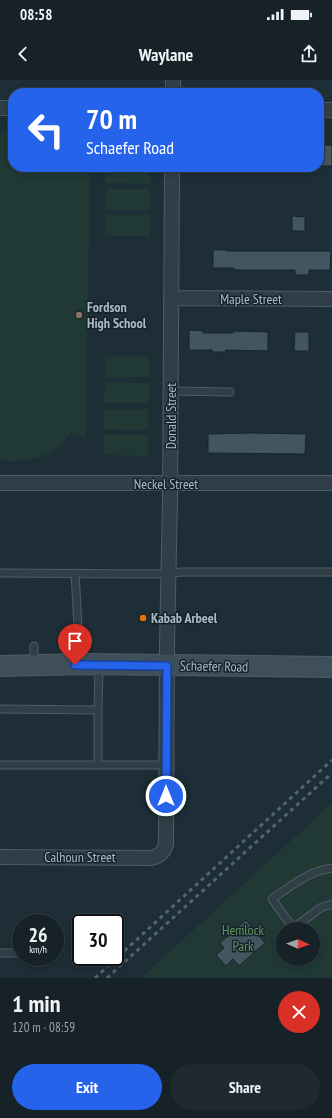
<!DOCTYPE html>
<meta charset="utf-8">
<style>
body{margin:0;font-family:"PT Sans Narrow",sans-serif;background:#1f2a30;color:#f1f3f6;height:100vh;display:flex;flex-direction:column;font-size:15px;white-space:nowrap}
*{box-sizing:border-box;margin:0}
p{font-size:13px;color:#9ea4a8}
.icon{flex:none;width:22px;height:22px;fill:none;stroke:currentColor;stroke-width:2;stroke-linecap:round;stroke-linejoin:round}
.map{position:relative;height:898px;overflow:hidden}
.sheet{display:flex;flex-direction:column;background:#162228;flex:1}
.sheet>*{flex:none}
.banner{position:absolute;left:8px;top:8px;width:316px;height:84px;border-radius:16px;box-shadow:0 2px 6px #0003,0 0 0 1px #353f45;background:#2563eb;color:#fff;overflow:hidden}
.needle{width:26px;rotate:92deg}
.controls{position:absolute;left:276px;top:842px;display:grid;gap:8px}
.controls a{display:grid;place-items:center;width:44px;height:44px;border-radius:50%;background:#162228;box-shadow:0 2px 6px #0003,0 0 0 1px #353f45;font-size:20px}
.speed{position:absolute;left:12px;top:834px;display:flex;gap:8px;font-size:20px;font-weight:700;text-align:center}
.speed>*{display:grid;place-content:center;width:52px;height:52px;border-radius:50%;background:#162228;box-shadow:0 2px 6px #0003,0 0 0 1px #353f45;line-height:1}
.speed small{font-size:10px;font-weight:400}
.speed .limit{border:2px solid #111;border-radius:6px;background:#fff;color:#111}
.pin{position:absolute;display:grid;place-items:center;width:34px;height:34px;color:#fff;margin:-41px -17px;border-radius:50% 50% 50% 0;rotate:-45deg;box-shadow:0 0 4px #0007}
.pin .icon{rotate:45deg}
.me{position:absolute;width:44px;margin:-22px;rotate:0deg;stroke-linejoin:round;filter:drop-shadow(0 0 3px #0008)}
.turn{display:flex;align-items:center;gap:14px;height:84px;padding:0 12px;font-size:18px}
.turn .icon{width:52px;height:52px;stroke-width:2.5}
.turn b{display:block;font-size:28px;line-height:34px}
.round{display:grid;place-items:center;flex:none;width:42px;height:42px;border-radius:21px;background:#1f2a30}
.headline{display:flex;align-items:center;justify-content:space-between;height:68px;padding:0 12px}
h1{font-size:24px;font-weight:800;line-height:30px}
.button{display:flex;gap:8px;margin-top:auto;padding:8px 12px}
.button a{flex:1;height:46px;border-radius:24px;background:#2563eb;color:#fff;font-size:16px;font-weight:800;line-height:46px;text-align:center}
.button a+a{background:#1f2a30;color:#f1f3f6}
.status{display:flex;justify-content:space-between;align-items:center;height:28px;padding:0 20px;background:#162228;direction:ltr}
.status svg{height:11px;fill:currentColor}
header{display:flex;justify-content:space-between;align-items:center;height:52px;padding:0 12px;background:#162228;font-size:18px;font-weight:800}
.map>svg:first-child{display:block}
</style>
<div class="status"><b>08:58</b><svg viewBox="0 0 49 12"><path d="M0 12V9h3v3zM5 12V6h3v6zM10 12V3h3v9zM15 12V0h3v12zM26 1h20v11H26zM47 4h2v5h-2z"/></svg></div>
<header><svg class="icon" aria-label="back" viewBox="0 0 24 24"><path d="M15 5l-7 7 7 7"/></svg>Waylane<svg class="icon" aria-label="share" viewBox="0 0 24 24"><path d="M12 15V3M7 8l5-5 5 5M5 13v7h14v-7"/></svg></header>
<div class="map">
<svg width="332" height="898" viewBox="0 0 332 898">
<rect width="100%" height="100%" fill="#1d2e36"/>
<path fill="#203935" fill-rule="evenodd" d="M 13,52 L 13,87 L 90,87 L 86,356 L 73,356 L 73,350 C 69,355 65,361 61,365 C 45,379 20,384 0,380 L 0,53 Z
M 106,87 L 150,87 L 150,104 L 105,103 Z
M 106,109 L 150,109 L 150,130 L 105,130 Z
M 105,135 L 150,135 L 150,156 L 105,156 Z
M 105,276 L 149,277 L 149,297 L 105,297 Z
M 105,302 L 149,303 L 149,323 L 104,323 Z
M 104,329 L 148,329 L 148,350 L 104,349 Z
M 104,355 L 148,355 L 148,376 L 104,375 Z
M 332,723 L 332,898 L 141,898 ZM 283,849 L 313,849 L 313,879 L 283,879 Z"/>
<path fill="#435660" stroke="#18252d" d="M 319,65 L 332,65 L 332,86 L 319,86 Z
M 292,136 L 305,137 L 305,151 L 292,151 Z
M 213,170 L 227,170 L 227,171 L 331,171 L 330,190 L 309,190 L 309,195 L 295,195 L 295,190 L 234,190 L 234,188 L 213,188 Z
M 189,250 L 203,251 L 203,253 L 233,253 L 234,251 L 268,252 L 268,271 L 226,270 L 226,272 L 212,272 L 212,270 L 189,270 Z
M 295,252 L 309,252 L 309,271 L 294,271 Z
M 250,353 L 306,354 L 305,374 L 208,373 L 208,354 Z
M 246,840 L 265,863 L 239,886 L 233,879 L 226,886 L 216,875 L 224,868 L 220,863 Z"/>
<g fill="none" stroke-linecap="round" stroke-linejoin="round">
<g stroke="#4e5d65" stroke-width="9">
<path id="service" d="M 171,311 L 230,312
M 0,493 L 157,494 L 183,492 L 332,492
M 75,583 L 75,566 L 78,547 L 75,493
M 34,584 L 34,566
M 0,629 L 98,630 L 99,586
M 0,685 L 166,685
M 98,685 L 98,630
M 332,788 C 309,791 291,806 272,819 L 293,848 L 322,827 L 332,824
M 0,873 L 21,873"/>
</g>
<g stroke="#4e5d65" stroke-width="16">
<path id="minor" d="M 173,13 L 173,0
M 0,28 L 13,28
M 319,30 L 332,30
M 171,218 L 332,219
M 0,403 L 332,403
M 0,777 L 151,778 C 160,776 164,772 166,764 L 167,565 L 170,419 L 172,87"/>
</g>
<g stroke="#4e5d65" stroke-width="22">
<path id="secondary" d="M 0,586 L 86,584 L 332,587"/>
</g>
<use href="#service" stroke="#303f47" stroke-width="7"/>
<use href="#minor" stroke="#303f47" stroke-width="14"/>
<use href="#secondary" stroke="#3e4f5a" stroke-width="20"/>
<path stroke="#52646e" stroke-width="3" stroke-dasharray="4 4" stroke-linecap="butt" d="M 95,898 L 332,680
M 107,898 L 332,693"/>
</g>
<g fill="none" stroke-linecap="round" stroke-linejoin="round">
<g stroke="#184099" stroke-width="10">
<path id="route" d="M 75,585 L 167,586 L 166,716"/>
</g>
<use href="#route" stroke="#2563eb" stroke-width="7"/>
</g>
<circle fill="#8d6e63" stroke="#16232b" stroke-width="1.5" cx="79" cy="235" r="4"/>
<circle fill="#e8710a" stroke="#16232b" stroke-width="1.5" cx="143" cy="538" r="4"/>
<g text-anchor="middle" stroke-width="3" stroke-linejoin="round" paint-order="stroke">
<g font-size="14" fill="#aabac4" stroke="#16232b">
<text x="251" y="224">Maple Street</text>
<text transform="translate(171 336) rotate(-90)" y="5">Donald Street</text>
<text x="166" y="409">Neckel Street</text>
<text transform="translate(214 586) rotate(1)" y="5">Schaefer Road</text>
<text x="80" y="782">Calhoun Street</text>
</g>
<g font-size="14" font-weight="bold" fill="#aabac4" stroke="#16232b" text-anchor="start">
<text x="87" y="232">Fordson<tspan x="87" dy="16">High School</tspan></text>
<text x="151" y="543">Kabab Arbeel</text>
</g>
<g font-size="14" fill="#619561" stroke="#16232b">
<text x="243" y="855">Hemlock<tspan x="243" dy="16">Park</tspan></text>
</g>
</g>
</svg>
<div class="controls">
<a><svg class="needle" viewBox="-14 -14 28 28"><path d="M0-13l5 13h-10z" fill="#e53935"/><path d="M0 13l5-13h-10z" fill="#9ea4a8"/></svg></a>
</div>
<div class="speed"><div>26<small>km/h</small></div><div class="limit">30</div></div>
<div class="pin" style="left:75px;top:585px;background:#d93025"><svg class="icon" aria-label="arrive" viewBox="0 0 24 24"><path d="M6 21V4h12l-3 4 3 4H6"/></svg></div>
<svg class="me" style="left:166px;top:716px" viewBox="-20 -20 40 40"><circle r="17" fill="#2563eb" stroke="#fff" stroke-width="3"/><path d="M0-11L8 9 0 5-8 9z" fill="#fff"/></svg>
<div class="banner">
<div class="turn"><svg class="icon" aria-label="left" viewBox="0 0 24 24"><path d="M17 20v-9H6M10 6l-5 5 5 5"/></svg><div><b>70 m</b>Schaefer Road</div></div>
</div>
</div>
<section class="sheet">
<div class="headline"><div><h1>1 min</h1><p>120 m · 08:59</p></div><a class="round" style="background:#d93025;color:#fff"><svg class="icon" aria-label="close" viewBox="0 0 24 24"><path d="M6 6l12 12M18 6L6 18"/></svg></a></div>
<div class="button"><a>Exit</a><a>Share</a></div>
</section>
